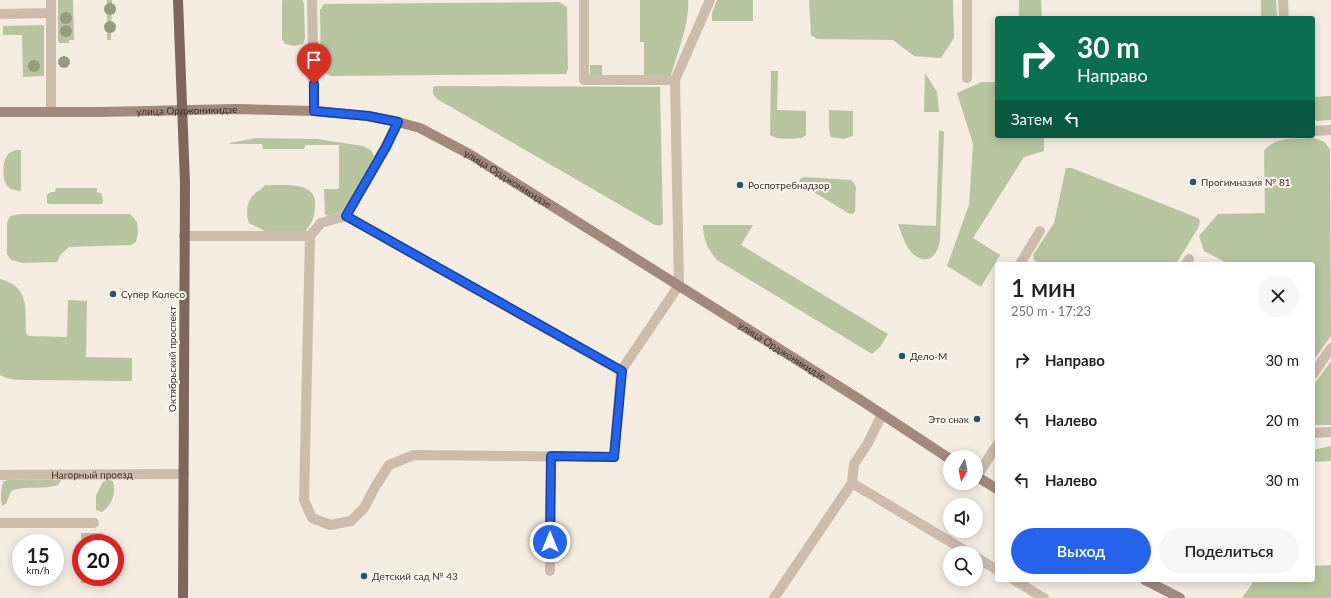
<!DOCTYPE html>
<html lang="ru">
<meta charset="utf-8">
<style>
body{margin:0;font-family:Lato,sans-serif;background:#f6f6f6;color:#222;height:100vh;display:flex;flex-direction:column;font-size:15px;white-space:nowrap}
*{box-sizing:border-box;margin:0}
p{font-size:13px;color:#767676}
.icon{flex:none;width:22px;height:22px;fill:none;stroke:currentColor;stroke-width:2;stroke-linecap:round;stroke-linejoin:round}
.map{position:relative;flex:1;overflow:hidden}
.drawer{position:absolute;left:995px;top:262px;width:320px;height:320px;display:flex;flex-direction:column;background:#fff;border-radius:4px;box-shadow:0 2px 10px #0003}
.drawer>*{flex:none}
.top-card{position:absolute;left:995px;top:16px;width:320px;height:122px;border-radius:4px;box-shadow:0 2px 10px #0003;background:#0b6e4f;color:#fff;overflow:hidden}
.needle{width:26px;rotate:189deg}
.tools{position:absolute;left:943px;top:450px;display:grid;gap:8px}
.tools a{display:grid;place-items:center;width:40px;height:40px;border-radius:50%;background:#fff;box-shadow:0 2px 10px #0003;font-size:20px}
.speed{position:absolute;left:12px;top:534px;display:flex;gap:8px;font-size:20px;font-weight:700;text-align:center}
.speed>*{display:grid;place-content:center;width:52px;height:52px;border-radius:50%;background:#fff;box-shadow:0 2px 10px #0003;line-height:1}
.speed small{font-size:10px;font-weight:400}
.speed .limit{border:6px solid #d22;background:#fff;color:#111}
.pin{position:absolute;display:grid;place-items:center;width:34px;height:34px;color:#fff;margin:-41px -17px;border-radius:50% 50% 50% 0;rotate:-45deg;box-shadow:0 0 4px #0007}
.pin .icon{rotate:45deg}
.me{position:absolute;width:44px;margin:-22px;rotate:0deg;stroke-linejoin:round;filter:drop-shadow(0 0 3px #0008)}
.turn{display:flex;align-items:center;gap:14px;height:84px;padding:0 16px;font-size:18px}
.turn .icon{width:52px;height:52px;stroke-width:2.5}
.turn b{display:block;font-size:28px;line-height:34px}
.then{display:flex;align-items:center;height:38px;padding:0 16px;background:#0003;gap:8px;font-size:15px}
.round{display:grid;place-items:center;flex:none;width:42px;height:42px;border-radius:21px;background:#f6f6f6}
.head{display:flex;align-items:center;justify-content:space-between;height:68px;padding:0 16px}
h1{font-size:24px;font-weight:600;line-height:30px}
.cta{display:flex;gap:8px;margin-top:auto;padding:8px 16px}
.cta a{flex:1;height:46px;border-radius:24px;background:#2563eb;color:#fff;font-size:16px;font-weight:600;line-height:46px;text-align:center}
.cta a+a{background:#f6f6f6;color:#222}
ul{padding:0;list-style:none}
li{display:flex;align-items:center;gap:12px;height:60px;padding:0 16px}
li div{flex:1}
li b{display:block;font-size:15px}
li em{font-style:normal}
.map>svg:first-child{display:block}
</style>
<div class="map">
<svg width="1331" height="598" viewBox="0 0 1331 598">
<rect width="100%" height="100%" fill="#f4ebe1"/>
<path fill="#b8c4a0" d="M 58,0 L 73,0 L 74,40 L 69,40 L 69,43 L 59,43 L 58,41 Z
M 107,0 L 112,0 L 111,40 L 107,40 Z
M 283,0 L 302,0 L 304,3 L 305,38 L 303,44 L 295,46 L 285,44 L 282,39 L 282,1 Z
M 640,0 L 688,0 C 690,22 677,54 671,75 L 666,78 L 590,78 L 590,65 L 602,65 L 602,75 L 644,75 L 644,42 L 640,42 Z
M 717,0 L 753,0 L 753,21 L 712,21 L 712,13 Z
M 809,0 L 953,0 L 954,38 L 941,58 L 914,56 L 893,40 L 817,39 L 811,35 Z
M 1019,0 L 1041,0 L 1042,18 L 1019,18 Z
M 1261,0 L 1276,0 L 1277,18 L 1261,18 Z
M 559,2 L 567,7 L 568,69 L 566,74 L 331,76 L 324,73 L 321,70 L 320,15 L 320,10 L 324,4 Z
M 42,25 L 44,26 L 44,75 L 43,76 L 23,77 L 22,35 L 3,35 L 3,26 Z
M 771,71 L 778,71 L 777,110 L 806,111 L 806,135 L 802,138 C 793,138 778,141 770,135 Z
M 925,73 L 937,92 L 939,112 L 924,112 Z
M 982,82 L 997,82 L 997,136 L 1044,136 L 1044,151 L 1024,157 L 973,238 L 1000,255 L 981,287 L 947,266 L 969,205 L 973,144 L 957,93 Z
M 438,86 L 660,87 L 663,224 L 659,226 L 653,224 L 437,99 L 433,94 L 433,87 Z
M 1331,96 L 1331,120 L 1317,121 L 1314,119 L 1313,97 Z
M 829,110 L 853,111 L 853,136 L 844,139 L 831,137 L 829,130 Z
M 939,130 L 944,132 L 940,240 C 939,246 937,253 932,257 C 923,263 913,256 908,248 C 904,241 901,232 898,224 L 936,226 Z
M 256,138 L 317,139 L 363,146 L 371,150 L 374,156 L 373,160 L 345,211 L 328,216 L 325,214 L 324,189 L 336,189 L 339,188 L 339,145 L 305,145 L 304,149 L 263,149 L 262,144 L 230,144 L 230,143 Z
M 1314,138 L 1323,141 L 1330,149 L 1331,336 L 1313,361 L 1313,264 L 1229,264 L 1204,251 L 1199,236 L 1218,214 L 1265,213 L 1264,151 C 1274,136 1297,139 1314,138 Z
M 15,150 L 21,150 L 21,191 C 17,191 12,190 8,187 C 2,181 2,162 7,156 C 9,152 12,152 15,150 Z
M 1066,168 L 1072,168 L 1198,218 L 1200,221 L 1198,228 L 1176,264 L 1041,264 L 1034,260 L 1033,255 L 1054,223 Z
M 804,177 L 851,180 L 854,183 L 856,187 L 855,212 L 852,214 L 848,213 L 799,183 L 800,179 Z
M 265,185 C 278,186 309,181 314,197 C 315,199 315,203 315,206 C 315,217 312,223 305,232 L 267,232 L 249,223 C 245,212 247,198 258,191 C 261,189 263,188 265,185 Z
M 56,188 L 97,188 L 97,192 L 102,194 L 103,202 L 102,204 L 49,204 L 47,203 L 47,195 L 51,192 L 55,192 Z
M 21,214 L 130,214 L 137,222 L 138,233 L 136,242 L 131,245 L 69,247 L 61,254 L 57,262 L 23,263 L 11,260 L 7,254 L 7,223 L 10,216 Z
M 703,225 L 753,225 L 741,245 L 888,334 L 880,347 L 872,354 L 717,260 C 708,250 703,239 703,225 Z
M 0,279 C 30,287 25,308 26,333 L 29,336 L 67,337 L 68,300 L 87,301 L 86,357 L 132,358 L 132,381 L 28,380 C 19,380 8,380 0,375 Z
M 1331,361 L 1331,425 L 1313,425 L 1313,386 Z
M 1331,446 L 1331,461 L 1313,462 L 1313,452 L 1317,449 Z
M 8,480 L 61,480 L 58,485 C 43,490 26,485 11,491 L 6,504 L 2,506 C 0,498 1,489 3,482 Z
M 108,480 L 113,481 C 116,493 113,504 102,512 L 96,510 L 96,495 L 103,482 Z
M 81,533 L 103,533 L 103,543 L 81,543 L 81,577 L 103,577 L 102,584 L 81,583 Z
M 1331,565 L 1331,598 L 1242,598 L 1250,587 L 1254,580 L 1313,580 L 1313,566 Z"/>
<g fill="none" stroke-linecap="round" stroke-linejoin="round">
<path stroke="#cdbbac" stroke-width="10" d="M 51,0 L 51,112
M 312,0 L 314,111
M 584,0 L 584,80 L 675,80
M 1283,0 L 1284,18
M 0,14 L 51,13
M 967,78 L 967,0
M 1313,131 L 1331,130
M 346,216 L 385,147 L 398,122
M 184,236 L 310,236
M 1020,264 L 1040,231
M 1186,264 L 1189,259
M 621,371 L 346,216 L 321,223 L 310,236 L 304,500 L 312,518 L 330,525 L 351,521 L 364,508 L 375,487 L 389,465 L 414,455 L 614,457 L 621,371 L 679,285 L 675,80 L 710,0
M 1313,374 L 1331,348
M 1313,433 L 1331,432
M 977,476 L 997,445
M 852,483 L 969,553
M 0,523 L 94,523
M 976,557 L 997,570
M 550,571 L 551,456
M 1014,580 L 1044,598
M 774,598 L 852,483 L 854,464 L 868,443 L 882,414"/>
<path stroke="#cdbbac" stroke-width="10" id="s1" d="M 0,475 L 184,474"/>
<g stroke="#a18a7d" stroke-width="10">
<path id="s2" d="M 0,112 L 101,112 L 236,109 L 314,111 L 369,116 L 398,122 L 420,128 L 471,155 L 859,399 L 950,459"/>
<path d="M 976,476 L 997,489"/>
<path d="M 1145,580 L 1180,598"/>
</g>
<path stroke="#7d675c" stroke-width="10" d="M 178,0 L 185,183 L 183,598"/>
</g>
<g fill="#969b7f">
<circle cx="110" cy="9" r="6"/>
<circle cx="66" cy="18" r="6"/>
<circle cx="110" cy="27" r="6"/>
<circle cx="66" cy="31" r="6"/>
<circle cx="64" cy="62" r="6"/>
<circle cx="34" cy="66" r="6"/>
</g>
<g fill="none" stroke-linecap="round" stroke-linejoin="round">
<g stroke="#184099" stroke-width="10">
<path id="route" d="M 314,84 L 314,111 L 368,116 L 398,122 L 386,147 L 346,216 L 622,371 L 614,457 L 551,456 L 550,542"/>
</g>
<use href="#route" stroke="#2563eb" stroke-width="7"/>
</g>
<g fill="#1f5a5e" stroke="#fbf5ee" stroke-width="1.5">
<circle cx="1193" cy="182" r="4"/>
<circle cx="740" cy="185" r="4"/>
<circle cx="113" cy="294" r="4"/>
<circle cx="902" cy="356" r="4"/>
<circle cx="977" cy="419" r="4"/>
<circle cx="364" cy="576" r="4"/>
</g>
<g text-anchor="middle" stroke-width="4" stroke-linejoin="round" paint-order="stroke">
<g font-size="10" fill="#3b302b" stroke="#fbf5ee">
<text dy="4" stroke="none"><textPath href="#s2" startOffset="187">улица Орджоникидзе</textPath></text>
<text dy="4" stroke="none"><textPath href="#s2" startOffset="523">улица Орджоникидзе</textPath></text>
<text dy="4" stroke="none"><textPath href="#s2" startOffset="847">улица Орджоникидзе</textPath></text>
<text transform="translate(172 359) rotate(-90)" y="4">Октябрьский проспект</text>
<text dy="4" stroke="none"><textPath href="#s1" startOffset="92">Нагорный проезд</textPath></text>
</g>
<g font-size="10" fill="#3b302b" stroke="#fbf5ee" text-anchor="start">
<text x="1201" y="186">Прогимназия № 81</text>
<text x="748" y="189">Роспотребнадзор</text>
<text x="121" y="298">Супер Колесо</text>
<text x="910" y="360">Дело-М</text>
<text x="969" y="423" text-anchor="end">Это снак</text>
<text x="372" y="580">Детский сад № 43</text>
</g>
</g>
</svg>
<div class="tools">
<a><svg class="needle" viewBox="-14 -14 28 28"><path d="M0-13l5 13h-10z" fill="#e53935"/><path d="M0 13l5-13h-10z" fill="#767676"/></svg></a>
<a><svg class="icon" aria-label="sound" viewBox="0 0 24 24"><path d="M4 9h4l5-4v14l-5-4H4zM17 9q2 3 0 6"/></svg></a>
<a><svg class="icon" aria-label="search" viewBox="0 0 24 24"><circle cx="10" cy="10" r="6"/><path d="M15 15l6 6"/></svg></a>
</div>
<div class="speed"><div>15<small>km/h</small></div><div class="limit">20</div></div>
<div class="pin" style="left:314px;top:84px;background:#d93025"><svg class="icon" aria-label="arrive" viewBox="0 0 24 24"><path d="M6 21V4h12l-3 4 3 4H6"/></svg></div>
<svg class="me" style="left:550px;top:542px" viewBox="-20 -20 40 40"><circle r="17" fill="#2563eb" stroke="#fff" stroke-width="3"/><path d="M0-11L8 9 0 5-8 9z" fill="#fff"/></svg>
<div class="top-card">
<div class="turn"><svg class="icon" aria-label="right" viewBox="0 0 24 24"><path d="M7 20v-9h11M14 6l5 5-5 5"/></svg><div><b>30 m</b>Направо</div></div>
<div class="then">Затем<svg class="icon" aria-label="left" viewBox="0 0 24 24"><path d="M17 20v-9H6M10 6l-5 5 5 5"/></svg></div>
</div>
<section class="drawer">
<div class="head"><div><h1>1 мин</h1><p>250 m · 17:23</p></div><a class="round"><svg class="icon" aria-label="close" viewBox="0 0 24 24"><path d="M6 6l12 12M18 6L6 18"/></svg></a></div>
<ul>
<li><svg class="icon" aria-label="right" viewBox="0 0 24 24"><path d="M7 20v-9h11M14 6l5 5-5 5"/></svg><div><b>Направо</b></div><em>30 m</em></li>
<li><svg class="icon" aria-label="left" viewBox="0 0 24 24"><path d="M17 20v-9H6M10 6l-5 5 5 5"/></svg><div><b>Налево</b></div><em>20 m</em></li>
<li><svg class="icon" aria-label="left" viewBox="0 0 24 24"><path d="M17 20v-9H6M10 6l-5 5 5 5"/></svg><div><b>Налево</b></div><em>30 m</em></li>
</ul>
<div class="cta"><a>Выход</a><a>Поделиться</a></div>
</section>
</div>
